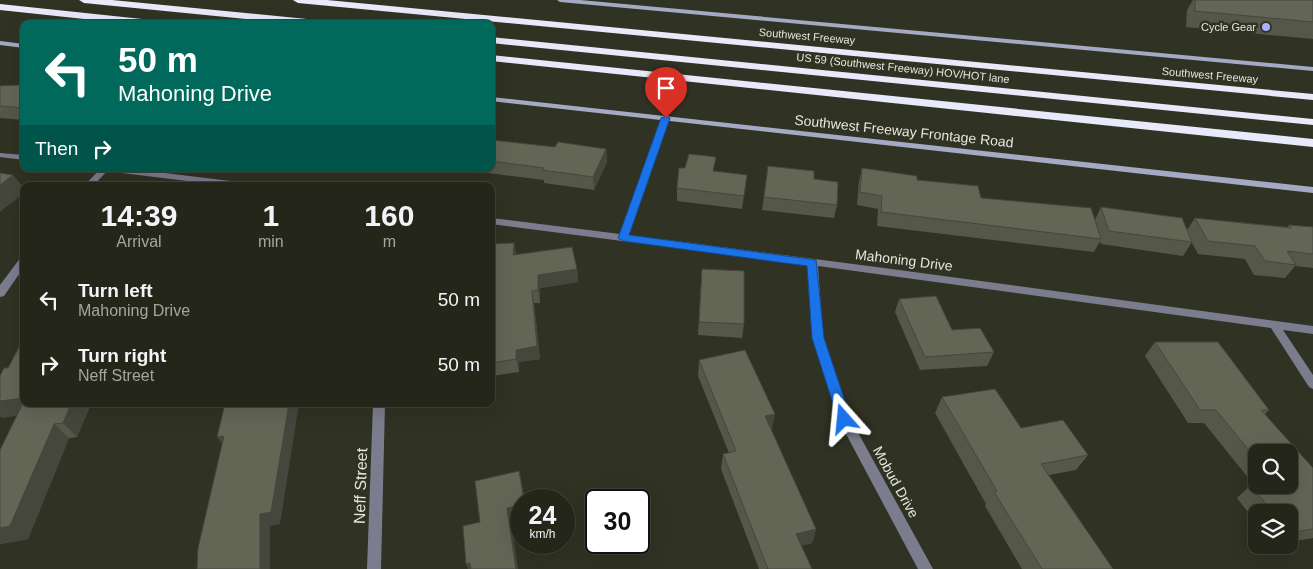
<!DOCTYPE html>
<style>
body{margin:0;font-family:Arial,sans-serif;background:#2c2e23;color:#f1f3f6;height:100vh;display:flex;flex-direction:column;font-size:19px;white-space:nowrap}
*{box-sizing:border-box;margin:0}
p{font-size:16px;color:#a3a5a2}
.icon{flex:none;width:28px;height:28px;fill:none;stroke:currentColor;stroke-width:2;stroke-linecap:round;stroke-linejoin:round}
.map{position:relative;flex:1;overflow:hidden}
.side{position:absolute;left:20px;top:182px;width:475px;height:225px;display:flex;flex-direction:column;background:#24261a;border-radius:10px;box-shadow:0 5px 20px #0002,0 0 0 1px #414339}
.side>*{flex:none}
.guide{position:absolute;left:20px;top:20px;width:475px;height:152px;border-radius:10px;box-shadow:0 5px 20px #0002,0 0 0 1px #414339;background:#00695c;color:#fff;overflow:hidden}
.fabs{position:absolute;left:1248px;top:444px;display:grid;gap:10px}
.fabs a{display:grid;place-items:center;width:50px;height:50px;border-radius:10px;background:#24261a;box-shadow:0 5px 20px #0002,0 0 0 1px #414339;font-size:25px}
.speed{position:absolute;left:510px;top:489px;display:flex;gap:10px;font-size:25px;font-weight:700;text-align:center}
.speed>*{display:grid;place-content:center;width:65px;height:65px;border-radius:50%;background:#24261a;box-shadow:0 5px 20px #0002,0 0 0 1px #414339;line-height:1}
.speed small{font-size:12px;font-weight:400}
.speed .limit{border:2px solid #111;border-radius:8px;background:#fff;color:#111}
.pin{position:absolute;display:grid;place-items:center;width:42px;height:42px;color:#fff;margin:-51px -21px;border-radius:50% 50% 50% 0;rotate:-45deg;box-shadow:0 0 5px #0007}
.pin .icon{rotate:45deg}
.me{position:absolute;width:55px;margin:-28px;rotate:342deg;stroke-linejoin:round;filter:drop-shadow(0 0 4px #0008)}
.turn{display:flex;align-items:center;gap:18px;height:105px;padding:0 15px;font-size:22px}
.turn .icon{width:65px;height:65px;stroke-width:2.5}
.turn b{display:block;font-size:35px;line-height:42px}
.then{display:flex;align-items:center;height:48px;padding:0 15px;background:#0003;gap:10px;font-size:19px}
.eta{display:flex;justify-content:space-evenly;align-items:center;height:85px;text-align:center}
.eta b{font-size:30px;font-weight:700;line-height:35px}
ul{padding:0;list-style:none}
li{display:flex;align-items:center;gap:15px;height:65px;padding:0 15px}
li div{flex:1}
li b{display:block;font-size:19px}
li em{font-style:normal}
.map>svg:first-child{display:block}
</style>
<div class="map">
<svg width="1313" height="569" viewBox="0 0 1313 569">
<rect width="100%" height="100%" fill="#303223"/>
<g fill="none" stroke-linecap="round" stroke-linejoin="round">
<path fill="#7b7d8e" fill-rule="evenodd" d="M 663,116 L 669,116 L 670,118 L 629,235 L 884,268 L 1313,326 L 1313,334 L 1283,330 L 1313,375 L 1313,389 L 1309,387 L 1271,328 L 818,266 L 823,339 L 850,418 L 933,569 L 918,569 L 838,419 L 813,339 L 808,265 L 491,224 L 491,218 L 620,234 Z
M 0,153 L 24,155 L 24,160 L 0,157 Z
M 100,169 L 109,169 L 93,186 L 84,186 Z
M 110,169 L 132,169 L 247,183 L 251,186 L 228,186 L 114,172 Z
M 24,256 L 24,267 L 4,296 L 0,297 L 0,285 L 21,257 Z
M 373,404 L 385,404 L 381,569 L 367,569 Z"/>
<path fill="#a5a9c3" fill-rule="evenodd" d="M 557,0 L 580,0 L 1313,67 L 1313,71 L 560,2 Z
M 0,41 L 24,44 L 24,48 L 0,45 Z
M 491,97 L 1313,187 L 1313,193 L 491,101 Z"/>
<path fill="#e8eafb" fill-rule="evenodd" d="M 79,0 L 112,0 L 327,21 L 332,24 L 295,24 L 84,3 Z
M 293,0 L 327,0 L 1313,94 L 1313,100 L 298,3 Z
M 0,4 L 161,21 L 166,24 L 131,24 L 0,10 Z
M 491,37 L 1313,119 L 1313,125 L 491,43 Z
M 491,55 L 1313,139 L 1313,147 L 491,61 Z"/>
</g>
<path fill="#555849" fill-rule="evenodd" d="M 1193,0 L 1313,0 L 1313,39 L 1186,27 L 1187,10 Z
M 24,82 L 24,120 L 0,118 L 0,86 L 19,85 Z
M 491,140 L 555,147 L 606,149 L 607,162 L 594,190 L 544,183 L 544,180 L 462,170 L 462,169 L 491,169 Z
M 768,166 L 814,179 L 837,205 L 834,218 L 762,210 Z
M 862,168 L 917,180 L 981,198 L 1095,220 L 1101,207 L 1187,230 L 1195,218 L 1287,227 L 1289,225 L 1313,227 L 1313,268 L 1295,266 L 1285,278 L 1254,275 L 1245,259 L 1198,254 L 1190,239 L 1192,242 L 1183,256 L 1101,244 L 1100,241 L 1094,252 L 877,226 L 878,209 L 857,205 L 859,181 Z
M 715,171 L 747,175 L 742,209 L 677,201 L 677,188 Z
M 514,243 L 516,255 L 577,269 L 578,282 L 540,288 L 540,303 L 534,303 L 540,359 L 519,362 L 519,372 L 491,376 L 491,244 Z
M 702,269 L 744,324 L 742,338 L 698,335 Z
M 899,299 L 952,330 L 994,352 L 987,366 L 920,370 L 895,312 Z
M 1155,342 L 1269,410 L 1265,414 L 1313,468 L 1313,538 L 1289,542 L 1289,512 L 1256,512 L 1256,523 L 1237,498 L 1251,485 L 1254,485 L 1204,423 L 1188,423 L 1145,356 ZM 1256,452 L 1289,485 L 1256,485 Z
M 699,360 L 772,429 L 771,430 L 816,529 L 812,543 L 801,546 L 812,569 L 759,569 L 721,469 L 723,454 L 729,453 L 698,376 Z
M 8,368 L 24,404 L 91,404 L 77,437 L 69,438 L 28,539 L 0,544 L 0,450 L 17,415 L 2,418 Z
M 942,397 L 1021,428 L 1088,455 L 1076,470 L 1049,475 L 1113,569 L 1022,569 L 985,506 L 986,504 L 935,413 Z"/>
<path fill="#45473c" d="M 606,149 L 607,162 L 594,190 L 593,177 Z
M 13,175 L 24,188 L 24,193 L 0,212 L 0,179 Z
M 514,243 L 516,256 L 513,255 Z
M 577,269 L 578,282 L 540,288 L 540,303 L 538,290 L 538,275 Z
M 532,291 L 534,303 L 540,359 L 519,362 L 519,372 L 516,359 L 516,350 Z
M 24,398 L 24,404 L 41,412 L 2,418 L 0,416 L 0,401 Z
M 71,404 L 91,404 L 77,437 L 63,423 Z
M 289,404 L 299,404 L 280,524 L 270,526 L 270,569 L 260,569 L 260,514 Z
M 775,414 L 772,429 L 762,432 L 765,416 Z
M 54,424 L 69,438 L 28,539 L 0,544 L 0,528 Z
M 224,436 L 227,450 L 217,437 Z
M 519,471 L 522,484 L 525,500 L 524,500 Z
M 521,505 L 521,518 L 511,520 L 518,569 L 516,569 L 507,508 Z
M 816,529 L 812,543 L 792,548 L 796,534 Z
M 470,563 L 472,569 L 468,569 L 466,564 Z"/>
<path fill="#636655" stroke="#45473c" d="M 1195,0 L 1313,0 L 1313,22 L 1195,11 Z
M 24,82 L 24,108 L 0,106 L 0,86 L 19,85 Z
M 491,140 L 555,147 L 558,142 L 606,149 L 593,177 L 542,170 L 544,168 L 491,161 Z
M 689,154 L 716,157 L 713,171 L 747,175 L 744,196 L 677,188 L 679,168 L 685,168 Z
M 768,166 L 814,171 L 814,179 L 838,182 L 837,205 L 764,197 Z
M 862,168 L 917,176 L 917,180 L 978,186 L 981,198 L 1091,208 L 1101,239 L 881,212 L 882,196 L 860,192 Z
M 0,173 L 13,175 L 0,185 Z
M 1101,207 L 1182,218 L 1192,242 L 1109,231 Z
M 1195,218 L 1291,228 L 1289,225 L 1313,227 L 1313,254 L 1287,251 L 1296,265 L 1265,261 L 1255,246 L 1208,241 Z
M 514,243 L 513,255 L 572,247 L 577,269 L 538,275 L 538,290 L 532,291 L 537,346 L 516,350 L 516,359 L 491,363 L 491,244 Z
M 702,269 L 744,271 L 744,324 L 699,322 Z
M 936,296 L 952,330 L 980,328 L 994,352 L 925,357 L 899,299 Z
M 24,338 L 24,398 L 0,401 L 0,376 L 4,368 L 8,368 Z
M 1155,342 L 1218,342 L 1269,410 L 1261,410 L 1313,468 L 1313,529 L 1289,533 L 1289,512 L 1272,512 L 1251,485 L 1289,485 L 1289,452 L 1256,452 L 1256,459 L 1216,410 L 1200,410 Z
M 745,350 L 775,414 L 765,416 L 816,529 L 796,534 L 812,569 L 766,569 L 768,569 L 723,454 L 736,451 L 699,360 Z
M 995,389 L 1021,428 L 1063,420 L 1088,455 L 1041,464 L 1113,569 L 1042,569 L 994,492 L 997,491 L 942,397 Z
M 24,401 L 24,404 L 71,404 L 63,423 L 54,424 L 10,526 L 0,528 L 0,450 Z
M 225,404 L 289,404 L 271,512 L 260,514 L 260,569 L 197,569 L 198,548 L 224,436 L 217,437 Z
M 519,471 L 524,500 L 521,500 L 521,505 L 507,508 L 516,569 L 471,569 L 470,563 L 466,564 L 463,526 L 480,522 L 475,481 Z"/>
<path fill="#1a73e8" stroke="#114b97" d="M 666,116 L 670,118 L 629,235 L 816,260 L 824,338 L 851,419 L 849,423 L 844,425 L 840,423 L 838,419 L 812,338 L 807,266 L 623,241 L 618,238 L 661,118 Z"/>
<circle fill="#a9b0fc" stroke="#303223" stroke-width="2" cx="1266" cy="27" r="5"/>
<g text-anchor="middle" stroke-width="5" stroke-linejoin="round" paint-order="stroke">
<g font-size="11" fill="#e4e6dc" stroke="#303223" text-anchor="end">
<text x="1256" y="31">Cycle Gear</text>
</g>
<g font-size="11" fill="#e4e6dc" stroke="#303223">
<text transform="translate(807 36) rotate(5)" y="4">Southwest Freeway</text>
<text transform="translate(903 68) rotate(6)" y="4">US 59 (Southwest Freeway) HOV/HOT lane</text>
<text transform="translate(1210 75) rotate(5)" y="4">Southwest Freeway</text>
</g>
<g font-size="14" fill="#e4e6dc" stroke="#303223">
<text transform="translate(904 131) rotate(6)" y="5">Southwest Freeway Frontage Road</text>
<text transform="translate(904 260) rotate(7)" y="5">Mahoning Drive</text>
<text transform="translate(896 482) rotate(61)" y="5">Mobud Drive</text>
</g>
<g font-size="16" fill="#e4e6dc" stroke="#303223">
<text transform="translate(360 486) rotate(-88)" y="6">Neff Street</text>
</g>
</g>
</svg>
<div class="fabs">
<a><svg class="icon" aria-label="search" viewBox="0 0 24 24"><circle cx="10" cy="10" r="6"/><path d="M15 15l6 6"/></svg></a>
<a><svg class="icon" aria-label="layers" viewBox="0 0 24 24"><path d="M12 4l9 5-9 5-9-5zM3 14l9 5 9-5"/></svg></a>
</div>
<div class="speed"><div>24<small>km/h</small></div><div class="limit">30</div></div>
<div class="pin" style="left:666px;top:118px;background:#d93025"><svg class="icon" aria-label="arrive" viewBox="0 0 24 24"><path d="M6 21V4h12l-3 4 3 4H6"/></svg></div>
<svg class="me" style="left:844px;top:419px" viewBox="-20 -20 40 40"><path d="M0-17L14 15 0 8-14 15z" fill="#1a73e8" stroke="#fff" stroke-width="4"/></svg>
<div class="guide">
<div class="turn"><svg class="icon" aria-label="left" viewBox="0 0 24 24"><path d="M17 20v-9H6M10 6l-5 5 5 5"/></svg><div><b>50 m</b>Mahoning Drive</div></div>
<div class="then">Then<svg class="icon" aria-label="right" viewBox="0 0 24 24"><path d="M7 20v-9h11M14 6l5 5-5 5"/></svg></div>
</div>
<section class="side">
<div class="eta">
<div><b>14:39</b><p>Arrival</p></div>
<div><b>1</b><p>min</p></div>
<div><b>160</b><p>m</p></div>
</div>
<ul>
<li><svg class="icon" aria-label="left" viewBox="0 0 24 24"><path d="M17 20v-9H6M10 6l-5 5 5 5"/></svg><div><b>Turn left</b><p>Mahoning Drive</p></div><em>50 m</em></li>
<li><svg class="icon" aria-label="right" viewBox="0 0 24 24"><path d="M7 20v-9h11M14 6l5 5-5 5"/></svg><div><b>Turn right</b><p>Neff Street</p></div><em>50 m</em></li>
</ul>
</section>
</div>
